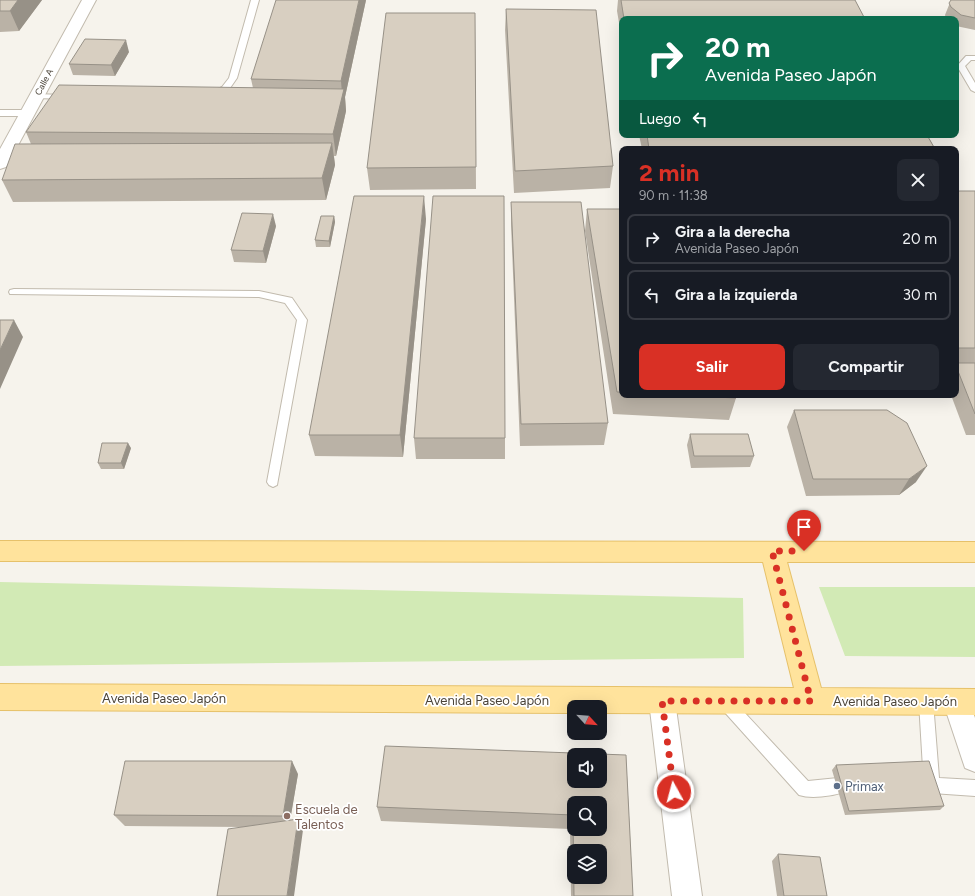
<!DOCTYPE html>
<html lang="es">
<meta charset="utf-8">
<style>
body{margin:0;font-family:Figtree,sans-serif;background:#242831;color:#f1f3f6;height:100vh;display:flex;flex-direction:column;font-size:15px;white-space:nowrap}
*{box-sizing:border-box;margin:0}
p{font-size:13px;color:#9ea1a6}
.icon{flex:none;width:22px;height:22px;fill:none;stroke:currentColor;stroke-width:2;stroke-linecap:round;stroke-linejoin:round}
.map{position:relative;flex:1;overflow:hidden}
.panel{position:absolute;left:619px;top:146px;width:340px;height:252px;display:flex;flex-direction:column;background:#171b24;border-radius:8px;box-shadow:0 4px 16px #0002}
.panel>*{flex:none}
.banner{position:absolute;left:619px;top:16px;width:340px;height:122px;border-radius:8px;box-shadow:0 4px 16px #0002;background:#0b6e4f;color:#fff;overflow:hidden}
.needle{width:26px;rotate:116deg}
.fabs{position:absolute;left:567px;top:700px;display:grid;gap:8px}
.fabs a{display:grid;place-items:center;width:40px;height:40px;border-radius:8px;background:#171b24;box-shadow:0 4px 16px #0002;font-size:20px}
.pin{position:absolute;display:grid;place-items:center;width:34px;height:34px;color:#fff;margin:-41px -17px;border-radius:50% 50% 50% 0;rotate:-45deg;box-shadow:0 0 4px #0007}
.pin .icon{rotate:45deg}
.me{position:absolute;width:44px;margin:-22px;rotate:353deg;stroke-linejoin:round;filter:drop-shadow(0 0 3px #0008)}
.turn{display:flex;align-items:center;gap:14px;height:84px;padding:0 20px;font-size:18px}
.turn .icon{width:52px;height:52px;stroke-width:2.5}
.turn b{display:block;font-size:28px;line-height:34px}
.then{display:flex;align-items:center;height:38px;padding:0 20px;background:#0003;gap:8px;font-size:15px}
.round{display:grid;place-items:center;flex:none;width:42px;height:42px;border-radius:8px;background:#242831}
.summary{display:flex;align-items:center;justify-content:space-between;height:68px;padding:0 20px}
h1{font-size:24px;font-weight:700;line-height:30px;color:#d93025}
.primary-button{display:flex;gap:8px;margin-top:auto;padding:8px 20px}
.primary-button a{flex:1;height:46px;border-radius:8px;background:#d93025;color:#fff;font-size:16px;font-weight:700;line-height:46px;text-align:center}
.primary-button a+a{background:#242831;color:#f1f3f6}
ul{padding:0;list-style:none}
li{display:flex;align-items:center;gap:12px;height:50px;margin:0 8px 6px;padding:0 12px;border:2px solid #363941;border-radius:8px}
li div{flex:1}
li b{display:block;font-size:15px}
li em{font-style:normal}
.map>svg:first-child{display:block}
</style>
<div class="map">
<svg width="975" height="896" viewBox="0 0 975 896">
<rect width="100%" height="100%" fill="#f6f3ec"/>
<path fill="#d2eab5" d="M 0,582 L 743,598 L 744,658 L 0,666 Z
M 819,587 L 975,587 L 975,657 L 845,656 Z"/>
<g fill="none" stroke-linecap="round" stroke-linejoin="round">
<g stroke="#c2bbae" stroke-width="2">
<path id="lane" d="M 251,0 L 259,0 L 237,78 L 228,91 L 217,97 L 211,97 L 211,93 L 222,87 L 229,78 Z
M 966,56 L 975,56 L 975,60 L 971,60 L 965,66 L 975,83 L 975,92 L 971,90 L 957,66 Z
M 33,94 L 67,95 L 71,97 L 67,99 L 36,98 L 33,98 Z
M 0,110 L 28,110 L 32,113 L 28,116 L 0,116 Z
M 14,289 L 259,291 L 292,298 L 307,320 L 277,485 L 273,487 L 269,485 L 267,482 L 297,320 L 285,303 L 259,297 L 10,294 L 9,292 L 10,290 Z
M 725,695 L 730,697 L 808,781 L 838,778 L 844,780 L 846,786 L 844,792 C 832,796 811,799 799,795 L 720,707 L 718,702 L 720,697 Z
M 926,695 L 931,697 L 933,702 L 939,778 L 975,780 L 975,796 L 932,793 L 926,791 L 924,785 L 919,702 L 921,697 Z"/>
</g>
<g stroke="#c2bbae" stroke-width="2">
<path id="street" d="M 82,0 L 96,0 L 8,164 L 6,167 L 0,169 L 0,149 Z
M 662,688 L 672,692 L 675,701 L 702,896 L 672,896 L 649,701 L 652,692 Z
M 956,689 L 966,693 L 975,718 L 975,772 L 965,768 L 943,702 L 946,693 Z"/>
</g>
<g stroke="#e6c16a" stroke-width="2">
<path id="primary" d="M 0,541 L 975,542 L 975,562 L 787,562 L 821,688 L 975,689 L 975,715 L 600,713 L 600,707 L 574,707 L 574,713 L 0,710 L 0,684 L 794,688 L 763,562 L 0,561 Z"/>
</g>
<use href="#lane" fill="#fff" fill-rule="evenodd"/>
<use href="#street" fill="#fff" fill-rule="evenodd"/>
<use href="#primary" fill="#ffe39c" fill-rule="evenodd"/>
</g>
<path fill="#bab2a6" d="M 0,0 L 42,0 L 19,31 L 0,32 Z
M 366,0 L 345,97 L 346,111 L 336,156 L 334,156 L 335,165 L 326,200 L 13,202 L 2,180 L 31,144 L 26,132 L 253,88 L 251,79 Z
M 618,0 L 855,0 L 865,19 L 622,19 L 622,40 L 617,11 Z
M 950,0 L 975,0 L 975,30 L 956,26 L 956,19 L 946,18 L 945,15 L 951,0 Z
M 506,9 L 613,166 L 610,188 L 514,193 L 505,30 Z
M 475,13 L 476,189 L 370,190 L 367,168 Z
M 129,52 L 115,76 L 73,75 L 69,64 Z
M 639,135 L 927,135 L 935,149 L 642,149 Z
M 956,191 L 975,191 L 975,435 L 966,435 L 951,395 L 956,395 Z
M 511,202 L 608,423 L 604,445 L 520,446 L 511,224 Z
M 587,209 L 622,209 L 622,395 L 735,395 L 736,398 L 729,420 L 613,414 L 585,231 Z
M 334,216 L 335,222 L 330,247 L 316,247 L 315,240 Z
M 426,219 L 403,457 L 315,456 L 309,435 Z
M 276,226 L 266,263 L 234,262 L 231,250 Z
M 794,410 L 916,482 L 899,495 L 806,496 L 787,427 Z
M 690,434 L 754,456 L 750,467 L 691,468 L 687,445 Z
M 414,438 L 505,438 L 505,459 L 416,459 Z
M 131,448 L 124,469 L 101,469 L 98,463 Z
M 626,755 L 633,896 L 571,896 L 570,829 L 381,821 L 377,807 Z
M 836,765 L 944,806 L 940,810 L 845,815 L 832,770 Z
M 298,774 L 290,820 L 303,830 L 242,827 L 125,826 L 114,815 Z
M 778,854 L 827,896 L 777,896 L 772,861 Z"/>
<path fill="#979187" d="M 18,0 L 42,0 L 19,31 L 10,11 Z
M 359,0 L 366,0 L 345,97 L 346,111 L 336,156 L 333,134 L 342,94 L 341,81 Z
M 126,40 L 129,52 L 115,76 L 111,65 Z
M 332,143 L 335,165 L 326,200 L 322,178 Z
M 424,196 L 426,219 L 403,457 L 400,435 Z
M 273,214 L 276,226 L 266,263 L 263,251 Z
M 334,216 L 335,222 L 330,247 L 329,241 Z
M 14,320 L 23,337 L 0,389 L 0,350 Z
M 128,443 L 131,448 L 124,469 L 121,463 Z
M 927,466 L 916,482 L 899,495 L 909,479 Z
M 292,761 L 298,774 L 289,827 L 283,816 Z
M 298,819 L 303,830 L 294,896 L 287,896 Z"/>
<path fill="#d8cfc1" stroke="#979187" fill-rule="evenodd" d="M 0,0 L 18,0 L 10,11 L 0,11 Z
M 276,0 L 359,0 L 341,81 L 251,79 Z
M 621,0 L 855,0 L 865,19 L 624,19 Z
M 951,0 L 975,0 L 975,18 L 961,15 L 951,7 L 949,3 Z
M 506,9 L 596,10 L 613,166 L 515,171 Z
M 386,13 L 475,13 L 476,167 L 367,168 Z
M 85,39 L 126,40 L 111,65 L 69,64 Z
M 59,85 L 344,89 L 333,134 L 26,132 Z
M 647,135 L 927,135 L 935,149 L 649,149 Z
M 332,143 L 322,178 L 2,180 L 15,144 Z
M 956,191 L 975,191 L 975,348 L 956,348 Z
M 354,196 L 424,196 L 400,435 L 309,435 Z
M 433,196 L 504,196 L 505,438 L 414,438 Z
M 511,202 L 581,202 L 608,423 L 521,424 Z
M 587,209 L 622,209 L 622,392 L 617,392 Z
M 242,213 L 273,214 L 263,251 L 231,250 Z
M 321,216 L 334,216 L 329,241 L 315,240 Z
M 0,320 L 14,320 L 0,350 Z
M 956,363 L 975,363 L 975,414 L 956,366 Z
M 674,395 L 735,395 L 736,398 Z
M 794,410 L 887,410 L 907,423 L 927,466 L 909,479 L 813,479 Z
M 690,434 L 748,434 L 754,456 L 694,456 Z
M 102,443 L 128,443 L 121,463 L 98,463 Z
M 385,746 L 626,755 L 633,896 L 574,896 L 573,815 L 377,807 ZM 574,755 L 600,755 L 600,781 L 574,781 ZM 574,803 L 600,803 L 600,829 L 574,829 ZM 574,851 L 600,851 L 600,877 L 574,877 Z
M 125,761 L 292,761 L 283,816 L 114,815 Z
M 929,761 L 944,806 L 849,811 L 836,765 Z
M 298,819 L 287,896 L 217,896 L 228,829 Z
M 778,854 L 820,857 L 827,896 L 784,896 Z"/>
<g fill="none" stroke-linecap="round" stroke-linejoin="round">
<path stroke="#d93025" stroke-width="7" stroke-dasharray="0 12.6" d="M 674,792 L 662,701 L 811,701 L 772,551 L 804,551"/>
</g>
<circle fill="#5c6f8a" stroke="#fff" stroke-width="1.5" cx="837" cy="786" r="4"/>
<circle fill="#8d6e63" stroke="#fff" stroke-width="1.5" cx="287" cy="816" r="4"/>
<g text-anchor="middle" stroke-width="3.5" stroke-linejoin="round" paint-order="stroke">
<g font-size="9" fill="#4b4439" stroke="#fff">
<text transform="translate(44 82) rotate(-62)" y="3">Calle A</text>
</g>
<g font-size="13" fill="#4b4439" stroke="#fff">
<text x="164" y="703">Avenida Paseo Japón</text>
<text x="487" y="705">Avenida Paseo Japón</text>
<text x="895" y="706">Avenida Paseo Japón</text>
</g>
<g font-size="13" fill="#4e5e75" stroke="#fff" text-anchor="start">
<text x="845" y="791">Primax</text>
</g>
<g font-size="13" fill="#785e54" stroke="#fff" text-anchor="start">
<text x="295" y="814">Escuela de<tspan x="295" dy="15">Talentos</tspan></text>
</g>
</g>
</svg>
<div class="fabs">
<a><svg class="needle" viewBox="-14 -14 28 28"><path d="M0-13l5 13h-10z" fill="#e53935"/><path d="M0 13l5-13h-10z" fill="#9ea1a6"/></svg></a>
<a><svg class="icon" aria-label="sound" viewBox="0 0 24 24"><path d="M4 9h4l5-4v14l-5-4H4zM17 9q2 3 0 6"/></svg></a>
<a><svg class="icon" aria-label="search" viewBox="0 0 24 24"><circle cx="10" cy="10" r="6"/><path d="M15 15l6 6"/></svg></a>
<a><svg class="icon" aria-label="layers" viewBox="0 0 24 24"><path d="M12 4l9 5-9 5-9-5zM3 14l9 5 9-5"/></svg></a>
</div>
<div class="pin" style="left:804px;top:551px;background:#d93025"><svg class="icon" aria-label="arrive" viewBox="0 0 24 24"><path d="M6 21V4h12l-3 4 3 4H6"/></svg></div>
<svg class="me" style="left:674px;top:792px" viewBox="-20 -20 40 40"><circle r="17" fill="#d93025" stroke="#fff" stroke-width="3"/><path d="M0-11L8 9 0 5-8 9z" fill="#fff"/></svg>
<div class="banner">
<div class="turn"><svg class="icon" aria-label="right" viewBox="0 0 24 24"><path d="M7 20v-9h11M14 6l5 5-5 5"/></svg><div><b>20 m</b>Avenida Paseo Japón</div></div>
<div class="then">Luego<svg class="icon" aria-label="left" viewBox="0 0 24 24"><path d="M17 20v-9H6M10 6l-5 5 5 5"/></svg></div>
</div>
<section class="panel">
<div class="summary"><div><h1>2 min</h1><p>90 m · 11:38</p></div><a class="round"><svg class="icon" aria-label="close" viewBox="0 0 24 24"><path d="M6 6l12 12M18 6L6 18"/></svg></a></div>
<ul>
<li><svg class="icon" aria-label="right" viewBox="0 0 24 24"><path d="M7 20v-9h11M14 6l5 5-5 5"/></svg><div><b>Gira a la derecha</b><p>Avenida Paseo Japón</p></div><em>20 m</em></li>
<li><svg class="icon" aria-label="left" viewBox="0 0 24 24"><path d="M17 20v-9H6M10 6l-5 5 5 5"/></svg><div><b>Gira a la izquierda</b></div><em>30 m</em></li>
</ul>
<div class="primary-button"><a>Salir</a><a>Compartir</a></div>
</section>
</div>
